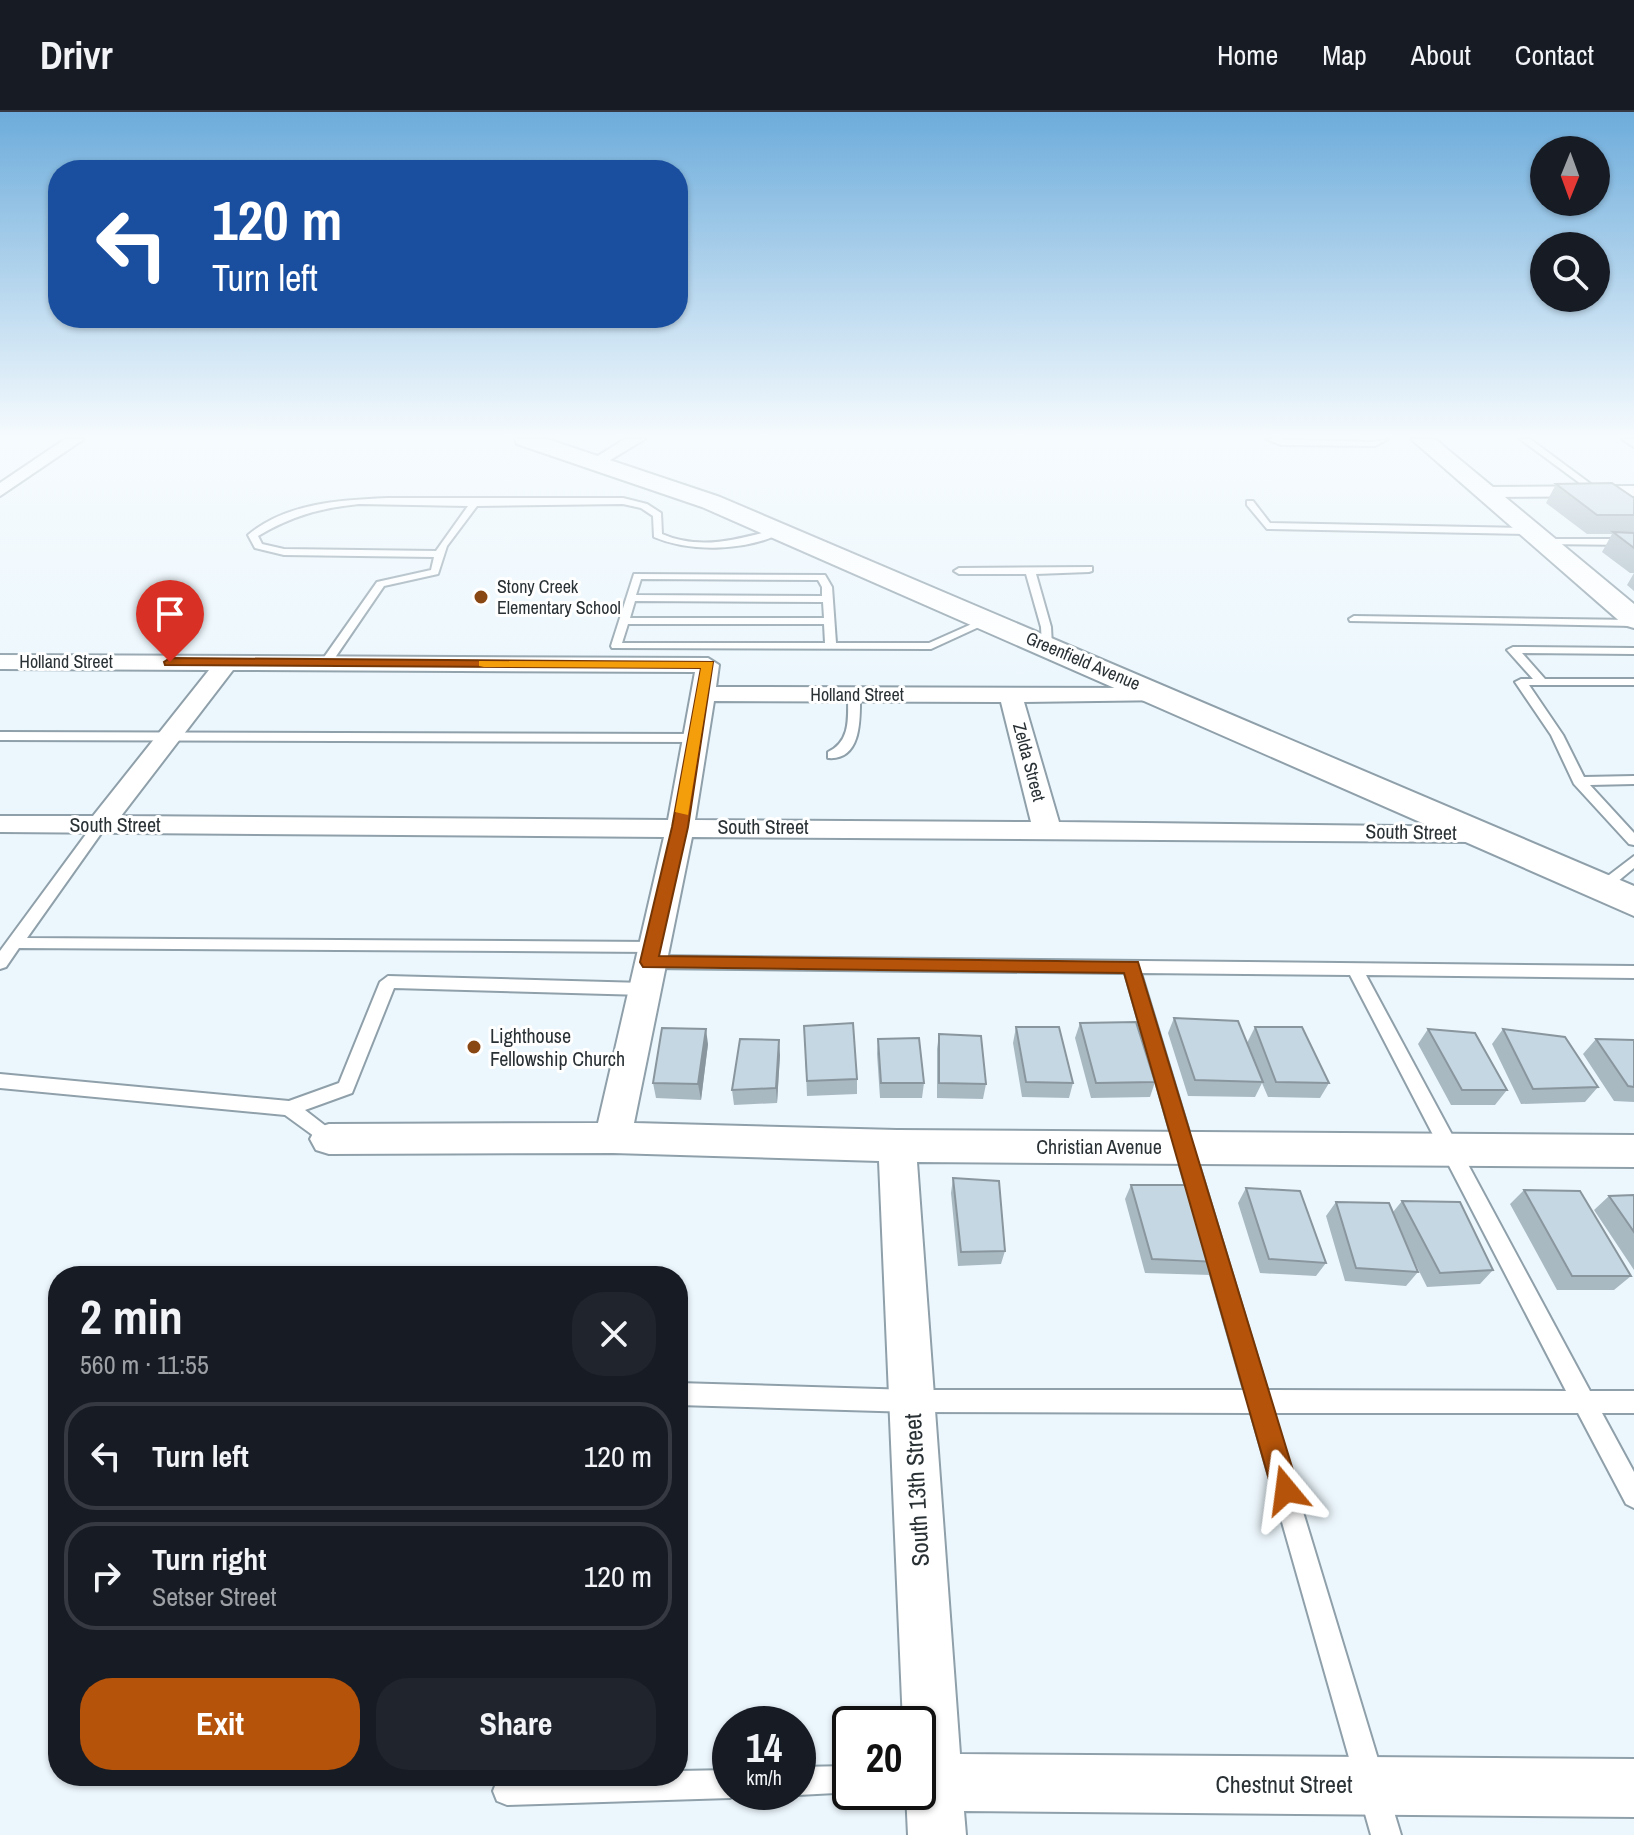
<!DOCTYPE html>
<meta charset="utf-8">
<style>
body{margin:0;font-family:"Archivo Narrow",sans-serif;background:#20242c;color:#f1f3f6;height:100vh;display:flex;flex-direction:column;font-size:30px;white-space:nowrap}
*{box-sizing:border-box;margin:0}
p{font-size:26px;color:#9ea1a6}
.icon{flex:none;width:44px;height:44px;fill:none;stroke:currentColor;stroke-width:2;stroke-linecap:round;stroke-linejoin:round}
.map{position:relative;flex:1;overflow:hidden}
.drawer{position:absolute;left:48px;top:1154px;width:640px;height:520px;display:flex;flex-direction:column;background:#171b24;border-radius:32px;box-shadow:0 2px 6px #0004}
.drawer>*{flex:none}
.top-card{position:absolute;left:48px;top:48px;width:640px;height:168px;border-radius:32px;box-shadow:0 2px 6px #0004;background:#1a4fa0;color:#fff;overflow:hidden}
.needle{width:52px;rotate:181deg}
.fabs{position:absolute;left:1530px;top:24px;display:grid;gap:16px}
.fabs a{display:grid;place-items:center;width:80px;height:80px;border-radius:50%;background:#171b24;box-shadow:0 2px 6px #0004;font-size:40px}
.speed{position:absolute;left:712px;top:1594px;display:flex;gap:16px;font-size:40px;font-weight:700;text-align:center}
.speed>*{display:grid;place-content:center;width:104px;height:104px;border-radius:50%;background:#171b24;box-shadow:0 2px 6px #0004;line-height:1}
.speed small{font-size:20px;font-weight:400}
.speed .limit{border:4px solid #111;border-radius:12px;background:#fff;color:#111}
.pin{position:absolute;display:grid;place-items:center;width:68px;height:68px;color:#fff;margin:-82px -34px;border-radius:50% 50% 50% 0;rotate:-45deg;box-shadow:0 0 8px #0007}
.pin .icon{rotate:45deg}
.me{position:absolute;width:88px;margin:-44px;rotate:344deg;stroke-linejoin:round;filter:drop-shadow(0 0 6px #0008)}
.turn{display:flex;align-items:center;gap:28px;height:168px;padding:0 32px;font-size:36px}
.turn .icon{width:104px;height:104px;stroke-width:2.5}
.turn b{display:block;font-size:56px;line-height:68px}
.round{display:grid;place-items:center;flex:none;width:84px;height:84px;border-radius:32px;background:#20242c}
.overview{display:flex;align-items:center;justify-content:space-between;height:136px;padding:0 32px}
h1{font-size:48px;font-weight:700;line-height:60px}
.button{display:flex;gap:16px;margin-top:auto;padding:16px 32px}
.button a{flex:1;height:92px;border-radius:32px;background:#b45309;color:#fff;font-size:32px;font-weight:700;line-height:92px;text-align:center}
.button a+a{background:#20242c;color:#f1f3f6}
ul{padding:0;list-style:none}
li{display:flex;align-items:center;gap:24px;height:108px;margin:0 16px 12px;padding:0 16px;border:4px solid #363941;border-radius:32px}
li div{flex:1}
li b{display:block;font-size:30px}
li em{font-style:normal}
header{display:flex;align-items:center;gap:48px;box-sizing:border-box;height:112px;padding:0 40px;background:#171b24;border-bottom:2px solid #363941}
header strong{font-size:38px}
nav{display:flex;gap:44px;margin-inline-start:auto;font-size:28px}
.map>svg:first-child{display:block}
</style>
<header>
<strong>Drivr</strong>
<nav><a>Home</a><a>Map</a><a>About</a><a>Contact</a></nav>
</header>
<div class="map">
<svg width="1634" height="1723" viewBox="0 0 1634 1723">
<rect width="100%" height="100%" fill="#ecf7fd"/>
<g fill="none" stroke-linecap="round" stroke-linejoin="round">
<g stroke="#8fa0aa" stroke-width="4">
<path id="lane" d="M 1266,327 L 1373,330 L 1388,327 L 1375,334 L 1281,333 Z
M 1520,327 L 1530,327 L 1634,404 L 1634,411 Z
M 388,386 L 623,386 L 647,392 L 661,401 L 662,422 C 701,439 740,427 780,416 L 785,419 C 750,439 691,441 654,425 L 653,404 L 641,396 L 623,392 L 477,394 L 447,434 L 438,462 L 384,474 L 330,553 L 322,553 L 320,551 L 377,470 L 431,458 L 434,445 L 284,443 L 255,436 L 248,423 C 286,391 340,388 388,386 ZM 359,392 L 468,394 L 436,439 L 284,437 L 262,432 L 258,424 C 291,404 321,396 359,392 Z
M 1247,389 L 1253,389 L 1270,411 L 1529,416 L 1534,419 L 1529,422 L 1267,417 L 1247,393 Z
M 1542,427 L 1634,427 L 1634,433 L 1539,432 L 1537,430 Z
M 1092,455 L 1092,459 L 1089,460 L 1036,462 L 1051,515 L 1052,534 L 1047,537 L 1042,534 L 1041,515 L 1026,462 L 959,462 L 954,459 L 959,456 Z
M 634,462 L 825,463 L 832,475 L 836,531 L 929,531 L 983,507 L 992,509 L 931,537 L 612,536 L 611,534 ZM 641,467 L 818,468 L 822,475 L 822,484 L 636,483 ZM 635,489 L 823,490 L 824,506 L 630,506 ZM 628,512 L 824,512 L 825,531 L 622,531 Z
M 1354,504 L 1634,508 L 1634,514 L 1350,509 L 1349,507 Z
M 1513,535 L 1634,536 L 1634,542 L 1522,541 L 1545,567 L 1634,567 L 1634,573 L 1529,573 L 1563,623 L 1584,665 L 1634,664 L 1634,672 L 1590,673 L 1634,721 L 1634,733 L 1629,732 L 1574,672 L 1551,623 L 1515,570 L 1521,567 L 1533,567 L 1507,538 Z
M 854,579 L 860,583 C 860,606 862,649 828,646 L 828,640 C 851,629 848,606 848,583 Z
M 0,620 L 696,622 L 702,626 L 696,630 L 0,628 Z
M 100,709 L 107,713 L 27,826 L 653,830 L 661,835 L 653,840 L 19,836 L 6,855 L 0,857 L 0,839 L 95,710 Z
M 1634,744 L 1634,756 L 1606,779 L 1596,779 L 1594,776 L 1596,773 Z
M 649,844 L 1634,854 L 1634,866 L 1366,863 L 1590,1279 L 1634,1279 L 1634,1301 L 1602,1301 L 1634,1360 L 1634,1396 L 1626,1392 L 1578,1301 L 1273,1301 L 1401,1723 L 1371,1723 L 1251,1301 L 912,1300 L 678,1293 L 678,1271 L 912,1278 L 1244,1278 L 1125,861 L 649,856 L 641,850 ZM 1141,861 L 1350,863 L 1566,1279 L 1267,1278 Z
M 388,864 L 644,871 L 652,877 L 644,883 L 394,876 L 352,981 L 305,998 L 336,1022 L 338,1027 L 336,1032 L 329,1035 L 285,1003 L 0,976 L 0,962 L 289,989 L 339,971 L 380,870 Z
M 850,1654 L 850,1680 L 855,1680 L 798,1683 L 790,1680 L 798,1680 L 798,1655 Z
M 730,1658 L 730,1680 L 741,1680 L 730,1686 L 507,1693 L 497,1689 L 493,1679 L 497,1669 L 507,1665 L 678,1664 L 678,1659 Z"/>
</g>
<g stroke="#8fa0aa" stroke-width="4">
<path id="street" d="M 65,327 L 84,327 L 0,384 L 0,371 Z
M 625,327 L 645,327 L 602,353 L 588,350 Z
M 1622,327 L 1634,327 L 1634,335 Z
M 1634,374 L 1634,384 L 1484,385 L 1475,380 L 1484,375 Z
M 0,543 L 708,546 L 719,553 L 716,575 L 1163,576 L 1171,578 L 1175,583 L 1171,588 L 1024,590 L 1059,710 L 1487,715 L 1491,721 L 1487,727 L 1477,730 L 692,725 L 634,1011 L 897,1018 L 1634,1023 L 1634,1055 L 917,1050 L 960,1642 L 1634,1647 L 1634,1705 L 964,1699 L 966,1723 L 908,1723 L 906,1680 L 918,1680 L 918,1612 L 903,1612 L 879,1049 L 613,1041 L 329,1042 L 316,1038 L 310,1027 L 316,1016 L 329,1012 L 598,1011 L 664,725 L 0,720 L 0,704 L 93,704 L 209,558 L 0,557 ZM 233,558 L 695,560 L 668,708 L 121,704 ZM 714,589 L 1001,590 L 1031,710 L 695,708 Z"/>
</g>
<g stroke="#8fa0aa" stroke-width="4">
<path id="secondary" d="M 515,327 L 547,327 L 720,385 L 1634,774 L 1634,804 L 702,395 L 517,332 Z
M 1411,327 L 1435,327 L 1634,492 L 1634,516 L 1624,513 Z"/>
</g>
<use href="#lane" fill="#fff" fill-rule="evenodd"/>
<use href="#street" fill="#fff" fill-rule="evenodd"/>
<use href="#secondary" fill="#fff" fill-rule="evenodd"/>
</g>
<path fill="#a9b9c2" d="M 1556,372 L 1634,386 L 1634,479 L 1627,473 L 1634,461 L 1630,461 L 1602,440 L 1612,422 L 1587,422 L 1546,391 Z
M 1174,906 L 1255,950 L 1247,931 L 1255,915 L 1329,971 L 1320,986 L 1268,985 L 1262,971 L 1255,985 L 1188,984 L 1168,921 Z
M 1080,911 L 1155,970 L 1150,985 L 1091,986 L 1075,926 Z
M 804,914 L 857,967 L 857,982 L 807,984 Z
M 1016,915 L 1073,971 L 1069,986 L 1022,985 L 1013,931 Z
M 1428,917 L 1507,978 L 1495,993 L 1451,993 L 1418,932 Z
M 1503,917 L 1598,975 L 1585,990 L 1521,992 L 1492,932 Z
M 939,922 L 986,972 L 983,987 L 937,986 L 937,937 Z
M 878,927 L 924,971 L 922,986 L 880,986 L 877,942 Z
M 1596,927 L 1634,928 L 1634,990 L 1614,989 L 1583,942 Z
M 708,932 L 701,988 L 656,986 L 653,971 Z
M 780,943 L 777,991 L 734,993 L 732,978 Z
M 953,1066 L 1005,1139 L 1001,1152 L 958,1154 L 951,1081 Z
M 1131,1073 L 1218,1150 L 1210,1163 L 1145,1161 L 1125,1087 Z
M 1246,1076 L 1326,1151 L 1316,1164 L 1260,1161 L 1238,1091 Z
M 1524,1078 L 1631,1164 L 1614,1178 L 1557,1178 L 1510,1092 Z
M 1634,1083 L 1634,1158 L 1594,1098 L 1609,1084 Z
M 1402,1089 L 1493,1158 L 1480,1172 L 1427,1175 L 1410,1141 L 1418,1160 L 1406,1174 L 1345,1169 L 1326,1104 L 1336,1090 L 1393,1100 Z"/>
<path fill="#8a969e" d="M 706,917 L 708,932 L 701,988 L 698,972 Z
M 779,928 L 780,943 L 777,991 L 776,976 Z"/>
<path fill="#c5d7e2" stroke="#8a969e" stroke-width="2" d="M 1612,371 L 1634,386 L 1634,403 L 1597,403 L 1556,372 Z
M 1613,420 L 1634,421 L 1634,436 Z
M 1174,906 L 1238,909 L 1263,970 L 1195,968 Z
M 1136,910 L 1155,970 L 1096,971 L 1080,911 Z
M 853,911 L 857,967 L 807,969 L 804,914 Z
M 1016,915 L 1059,915 L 1073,971 L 1026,970 Z
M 1255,915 L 1302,915 L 1329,971 L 1276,970 Z
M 662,916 L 706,917 L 698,972 L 653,971 Z
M 1428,917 L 1475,921 L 1507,978 L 1462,978 Z
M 1503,917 L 1565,925 L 1598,975 L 1533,977 Z
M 939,922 L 981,924 L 986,972 L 939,971 Z
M 919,926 L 924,971 L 881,971 L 878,927 Z
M 740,927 L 779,928 L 776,976 L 732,978 Z
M 1596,927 L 1634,928 L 1634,975 L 1628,974 Z
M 953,1066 L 999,1069 L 1005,1139 L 961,1140 Z
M 1131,1073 L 1195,1073 L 1218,1150 L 1152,1147 Z
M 1246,1076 L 1300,1079 L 1326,1151 L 1269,1147 Z
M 1524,1078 L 1580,1079 L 1631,1164 L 1572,1164 Z
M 1634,1083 L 1634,1120 L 1609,1084 Z
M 1402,1089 L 1460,1090 L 1493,1158 L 1440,1161 Z
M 1336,1090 L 1389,1091 L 1418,1160 L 1356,1156 Z"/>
<linearGradient id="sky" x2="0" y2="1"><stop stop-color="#6dacdb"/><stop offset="0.57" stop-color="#f6fbfe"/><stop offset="1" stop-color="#f6fbfe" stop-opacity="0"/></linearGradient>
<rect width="1634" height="569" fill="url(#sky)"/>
<path fill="#b45309" stroke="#753606" stroke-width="2" d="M 170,546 L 713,550 L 688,715 L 659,844 L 1138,850 L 1299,1378 L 1295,1388 L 1286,1392 L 1276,1388 L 1272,1378 L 1124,861 L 643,855 L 640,850 L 672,715 L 701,556 L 165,553 L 164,550 Z"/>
<path fill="#f59e0b" d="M 479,549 L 713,550 L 688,703 L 675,700 L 701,556 L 484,555 L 479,554 Z"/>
<g fill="#884713" stroke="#fff" stroke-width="3">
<circle cx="481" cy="485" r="8"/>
<circle cx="474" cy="935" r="8"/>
</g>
<g text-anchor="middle" stroke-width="6" stroke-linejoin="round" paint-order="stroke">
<g font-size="18" fill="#2a3135" stroke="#fff" text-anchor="start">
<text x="497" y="481">Stony Creek<tspan x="497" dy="21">Elementary School</tspan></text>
</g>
<g font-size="18" fill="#2a3135" stroke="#fff">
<text transform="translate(1083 549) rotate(23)" y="6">Greenfield Avenue</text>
<text x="66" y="556">Holland Street</text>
<text x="857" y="589">Holland Street</text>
<text transform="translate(1029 650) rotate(75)" y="6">Zelda Street</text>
</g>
<g font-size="20" fill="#2a3135" stroke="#fff">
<text x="115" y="720">South Street</text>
<text x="763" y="722">South Street</text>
<text transform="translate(1411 720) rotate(1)" y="7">South Street</text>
<text x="1099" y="1042">Christian Avenue</text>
</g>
<g font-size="20" fill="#2a3135" stroke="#fff" text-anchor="start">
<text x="490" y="931">Lighthouse<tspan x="490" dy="23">Fellowship Church</tspan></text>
</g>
<g font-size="24" fill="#2a3135" stroke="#fff">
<text transform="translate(917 1378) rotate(-93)" y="8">South 13th Street</text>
<text x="1284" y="1681">Chestnut Street</text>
</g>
</g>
</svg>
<div class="fabs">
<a><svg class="needle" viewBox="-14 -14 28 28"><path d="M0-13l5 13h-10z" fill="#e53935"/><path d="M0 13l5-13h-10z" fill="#9ea1a6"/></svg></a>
<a><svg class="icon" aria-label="search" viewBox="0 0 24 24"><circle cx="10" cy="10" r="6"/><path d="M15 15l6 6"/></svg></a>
</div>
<div class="speed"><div>14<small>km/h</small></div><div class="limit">20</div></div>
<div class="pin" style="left:170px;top:550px;background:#d93025"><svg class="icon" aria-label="arrive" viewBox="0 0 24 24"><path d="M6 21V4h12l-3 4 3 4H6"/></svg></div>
<svg class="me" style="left:1286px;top:1378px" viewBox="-20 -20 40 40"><path d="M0-17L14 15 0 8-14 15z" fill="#b45309" stroke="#fff" stroke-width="4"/></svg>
<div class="top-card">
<div class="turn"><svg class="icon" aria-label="left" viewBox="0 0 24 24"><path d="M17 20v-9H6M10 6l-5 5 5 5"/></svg><div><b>120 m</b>Turn left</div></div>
</div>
<section class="drawer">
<div class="overview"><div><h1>2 min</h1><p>560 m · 11:55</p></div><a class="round"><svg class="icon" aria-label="close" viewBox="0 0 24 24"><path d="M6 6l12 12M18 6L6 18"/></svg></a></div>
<ul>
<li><svg class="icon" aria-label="left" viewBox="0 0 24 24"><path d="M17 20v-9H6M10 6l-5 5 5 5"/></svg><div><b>Turn left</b></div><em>120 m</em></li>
<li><svg class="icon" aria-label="right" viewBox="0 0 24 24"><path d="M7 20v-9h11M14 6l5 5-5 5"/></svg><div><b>Turn right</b><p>Setser Street</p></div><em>120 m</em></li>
</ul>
<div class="button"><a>Exit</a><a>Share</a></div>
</section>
</div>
